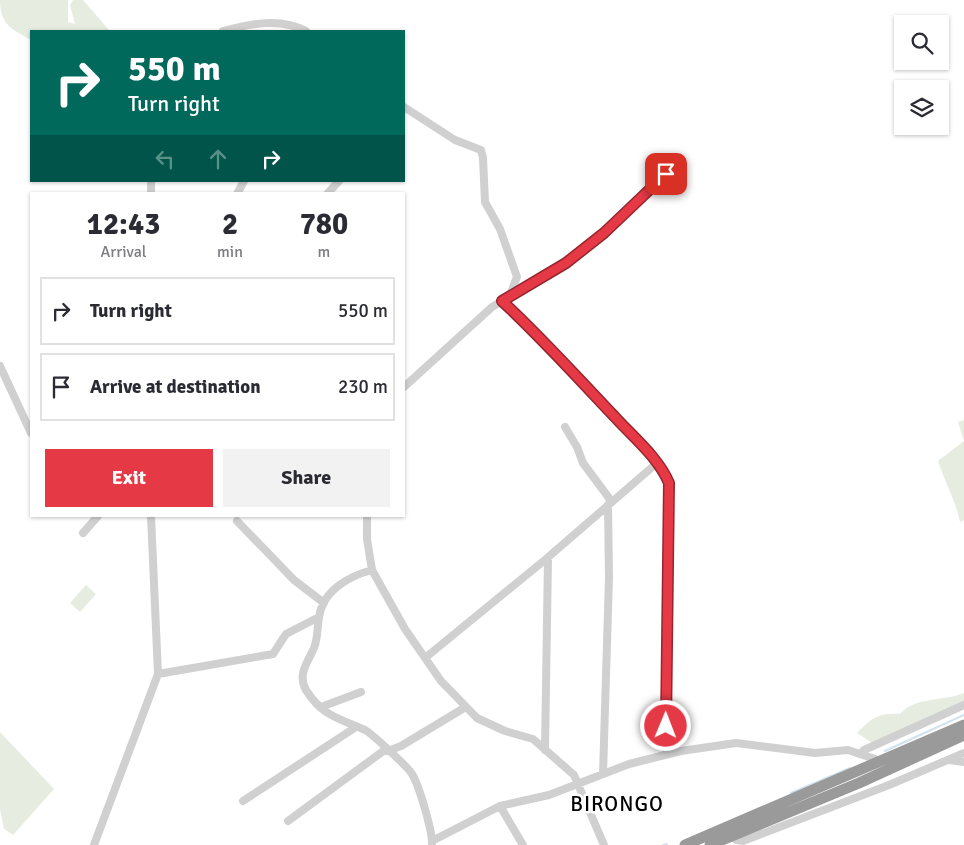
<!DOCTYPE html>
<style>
body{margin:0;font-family:Signika,sans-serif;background:#f2f2f3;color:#2b2b33;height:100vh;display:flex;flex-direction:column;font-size:19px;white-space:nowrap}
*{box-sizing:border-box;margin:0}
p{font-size:16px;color:#7c7c81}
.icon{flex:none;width:28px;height:28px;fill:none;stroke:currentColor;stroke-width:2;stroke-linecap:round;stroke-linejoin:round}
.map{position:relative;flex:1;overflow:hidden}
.drawer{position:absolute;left:30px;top:192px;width:375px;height:325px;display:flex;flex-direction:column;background:#fff;border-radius:0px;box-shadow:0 1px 4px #0004}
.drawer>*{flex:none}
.banner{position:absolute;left:30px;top:30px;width:375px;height:152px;border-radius:0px;box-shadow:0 1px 4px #0004;background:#00695c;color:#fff;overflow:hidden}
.buttons{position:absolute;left:894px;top:15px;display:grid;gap:10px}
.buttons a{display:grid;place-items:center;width:55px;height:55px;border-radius:0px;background:#fff;box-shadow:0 1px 4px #0004;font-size:25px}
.pin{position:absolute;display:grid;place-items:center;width:42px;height:42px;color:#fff;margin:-21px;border-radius:10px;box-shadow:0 2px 8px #0006}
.me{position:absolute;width:55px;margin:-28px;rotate:1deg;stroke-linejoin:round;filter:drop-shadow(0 0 4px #0008)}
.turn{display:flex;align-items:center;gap:18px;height:105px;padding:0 15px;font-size:22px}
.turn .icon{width:65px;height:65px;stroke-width:2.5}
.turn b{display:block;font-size:35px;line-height:42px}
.lanes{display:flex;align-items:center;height:48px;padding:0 15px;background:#0003;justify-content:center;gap:25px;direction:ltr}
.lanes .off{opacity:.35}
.eta{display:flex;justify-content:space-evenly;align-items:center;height:85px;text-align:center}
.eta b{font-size:30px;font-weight:800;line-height:35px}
.primary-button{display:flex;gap:10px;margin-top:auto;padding:10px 15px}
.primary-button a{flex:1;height:58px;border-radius:0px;background:#e63946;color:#fff;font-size:20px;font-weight:800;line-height:58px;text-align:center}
.primary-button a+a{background:#f2f2f3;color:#2b2b33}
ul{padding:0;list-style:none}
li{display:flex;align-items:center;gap:15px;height:68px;margin:0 10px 8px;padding:0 5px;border:2px solid #e1e1e2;border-radius:0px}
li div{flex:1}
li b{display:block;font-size:19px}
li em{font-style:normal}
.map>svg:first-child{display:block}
</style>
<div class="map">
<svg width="964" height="845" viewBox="0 0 964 845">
<rect width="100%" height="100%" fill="#fff"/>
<path fill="#e6ecdf" d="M 0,0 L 68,0 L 68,22 L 75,24 L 70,5 L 73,0 L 83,0 L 110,31 L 31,31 L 31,40 C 11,29 0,24 0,0 Z
M 964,420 L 964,520 L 960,522 C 955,498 945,483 938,461 L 964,441 L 958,422 Z
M 86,585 L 96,594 L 80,612 L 70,603 Z
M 964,693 L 964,705 L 874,744 L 857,733 C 871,718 879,712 900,714 C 915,696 943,702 964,693 Z
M 0,732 L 54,789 L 13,835 L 4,829 L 0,809 Z"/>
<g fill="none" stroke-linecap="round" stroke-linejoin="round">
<path stroke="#cfe2ee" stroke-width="2" d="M 885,751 L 964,715
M 791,793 L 850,768
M 663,845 L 667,844"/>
<path stroke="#d0d0d0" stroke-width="8" d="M 223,31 C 250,24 280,17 306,31
M 404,107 L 455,140 L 481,150 L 483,158 L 485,202 L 500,229 L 517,277 L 510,295
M 151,181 L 151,194
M 237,194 L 244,181
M 327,194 L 339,181
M 502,301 C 541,337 577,377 614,416 C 633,437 658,457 669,483 L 666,754
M 0,366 L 31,433
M 404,387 L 492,307 L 566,263 L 603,233 L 666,175
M 565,427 L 577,447 L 583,463 L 612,502
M 367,516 L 367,539 L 372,570 L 405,629 L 441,681 L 477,718 L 505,731 L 533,739 L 574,775 L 604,845
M 237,521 L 294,580 L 324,603
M 83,533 L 98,516
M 372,570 C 349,576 322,591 319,618 C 317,628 318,638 314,648 C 308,662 297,674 306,690 C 323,717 339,718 365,730 C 371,733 409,768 412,774 C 419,785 432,830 432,843
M 425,658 L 546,559 L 657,463
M 158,674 L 273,654 L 286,634 L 319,617
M 321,707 L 361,692
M 545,750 L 548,558
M 388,751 L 401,746 L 464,708
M 861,753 L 864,750 L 964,705
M 949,760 L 964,762
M 603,774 L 609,577 L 608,505
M 243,801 L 356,727
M 500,806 L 523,845
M 288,821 L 386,749
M 732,836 L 736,840 L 743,841 L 889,785 L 964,753
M 432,841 L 500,806 L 549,795 L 629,764 L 681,751 L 736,743 L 815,753 L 848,750 L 881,761
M 94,845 L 158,674 L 151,516"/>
<path stroke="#9a9a9a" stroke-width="11" d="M 685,845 L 964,725
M 710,845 L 859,783 L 964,735"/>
</g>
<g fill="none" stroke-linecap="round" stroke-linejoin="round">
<g stroke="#96252e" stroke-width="12">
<path id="route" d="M 666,174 L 604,233 L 566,263 L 502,301 C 541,337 577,377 614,416 C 633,437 658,457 669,483 L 666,726"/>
</g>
<use href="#route" stroke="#e63946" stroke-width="9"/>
</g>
<g text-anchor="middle" stroke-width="5" stroke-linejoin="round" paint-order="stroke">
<g font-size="21" letter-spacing="1" fill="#000" stroke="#fff">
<text x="617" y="811">BIRONGO</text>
</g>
</g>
</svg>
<div class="buttons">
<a><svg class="icon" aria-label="search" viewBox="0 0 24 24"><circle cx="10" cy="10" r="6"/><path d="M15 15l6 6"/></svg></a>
<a><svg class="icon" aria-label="layers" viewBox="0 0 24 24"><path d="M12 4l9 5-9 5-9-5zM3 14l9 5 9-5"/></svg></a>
</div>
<div class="pin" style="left:666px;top:174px;background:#d93025"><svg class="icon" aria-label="arrive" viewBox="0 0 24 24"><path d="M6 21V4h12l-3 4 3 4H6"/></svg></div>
<svg class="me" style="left:666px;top:726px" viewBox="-20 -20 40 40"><circle r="17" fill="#e63946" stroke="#fff" stroke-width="3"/><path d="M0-11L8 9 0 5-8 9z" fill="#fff"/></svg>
<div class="banner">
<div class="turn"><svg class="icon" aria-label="right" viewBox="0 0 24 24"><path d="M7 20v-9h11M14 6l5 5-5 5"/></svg><div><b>550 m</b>Turn right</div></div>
<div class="lanes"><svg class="icon off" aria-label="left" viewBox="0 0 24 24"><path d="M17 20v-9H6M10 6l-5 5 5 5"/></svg><svg class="icon off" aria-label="ahead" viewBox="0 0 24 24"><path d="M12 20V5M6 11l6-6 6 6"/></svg><svg class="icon" aria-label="right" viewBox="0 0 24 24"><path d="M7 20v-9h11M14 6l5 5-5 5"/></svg></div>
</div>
<section class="drawer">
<div class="eta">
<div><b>12:43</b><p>Arrival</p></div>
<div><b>2</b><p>min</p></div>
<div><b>780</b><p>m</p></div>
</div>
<ul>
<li><svg class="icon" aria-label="right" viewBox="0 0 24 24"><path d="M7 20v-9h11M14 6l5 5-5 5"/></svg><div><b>Turn right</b></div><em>550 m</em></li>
<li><svg class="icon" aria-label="arrive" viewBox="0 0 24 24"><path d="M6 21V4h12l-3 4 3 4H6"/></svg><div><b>Arrive at destination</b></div><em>230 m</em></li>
</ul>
<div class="primary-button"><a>Exit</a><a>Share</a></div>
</section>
</div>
